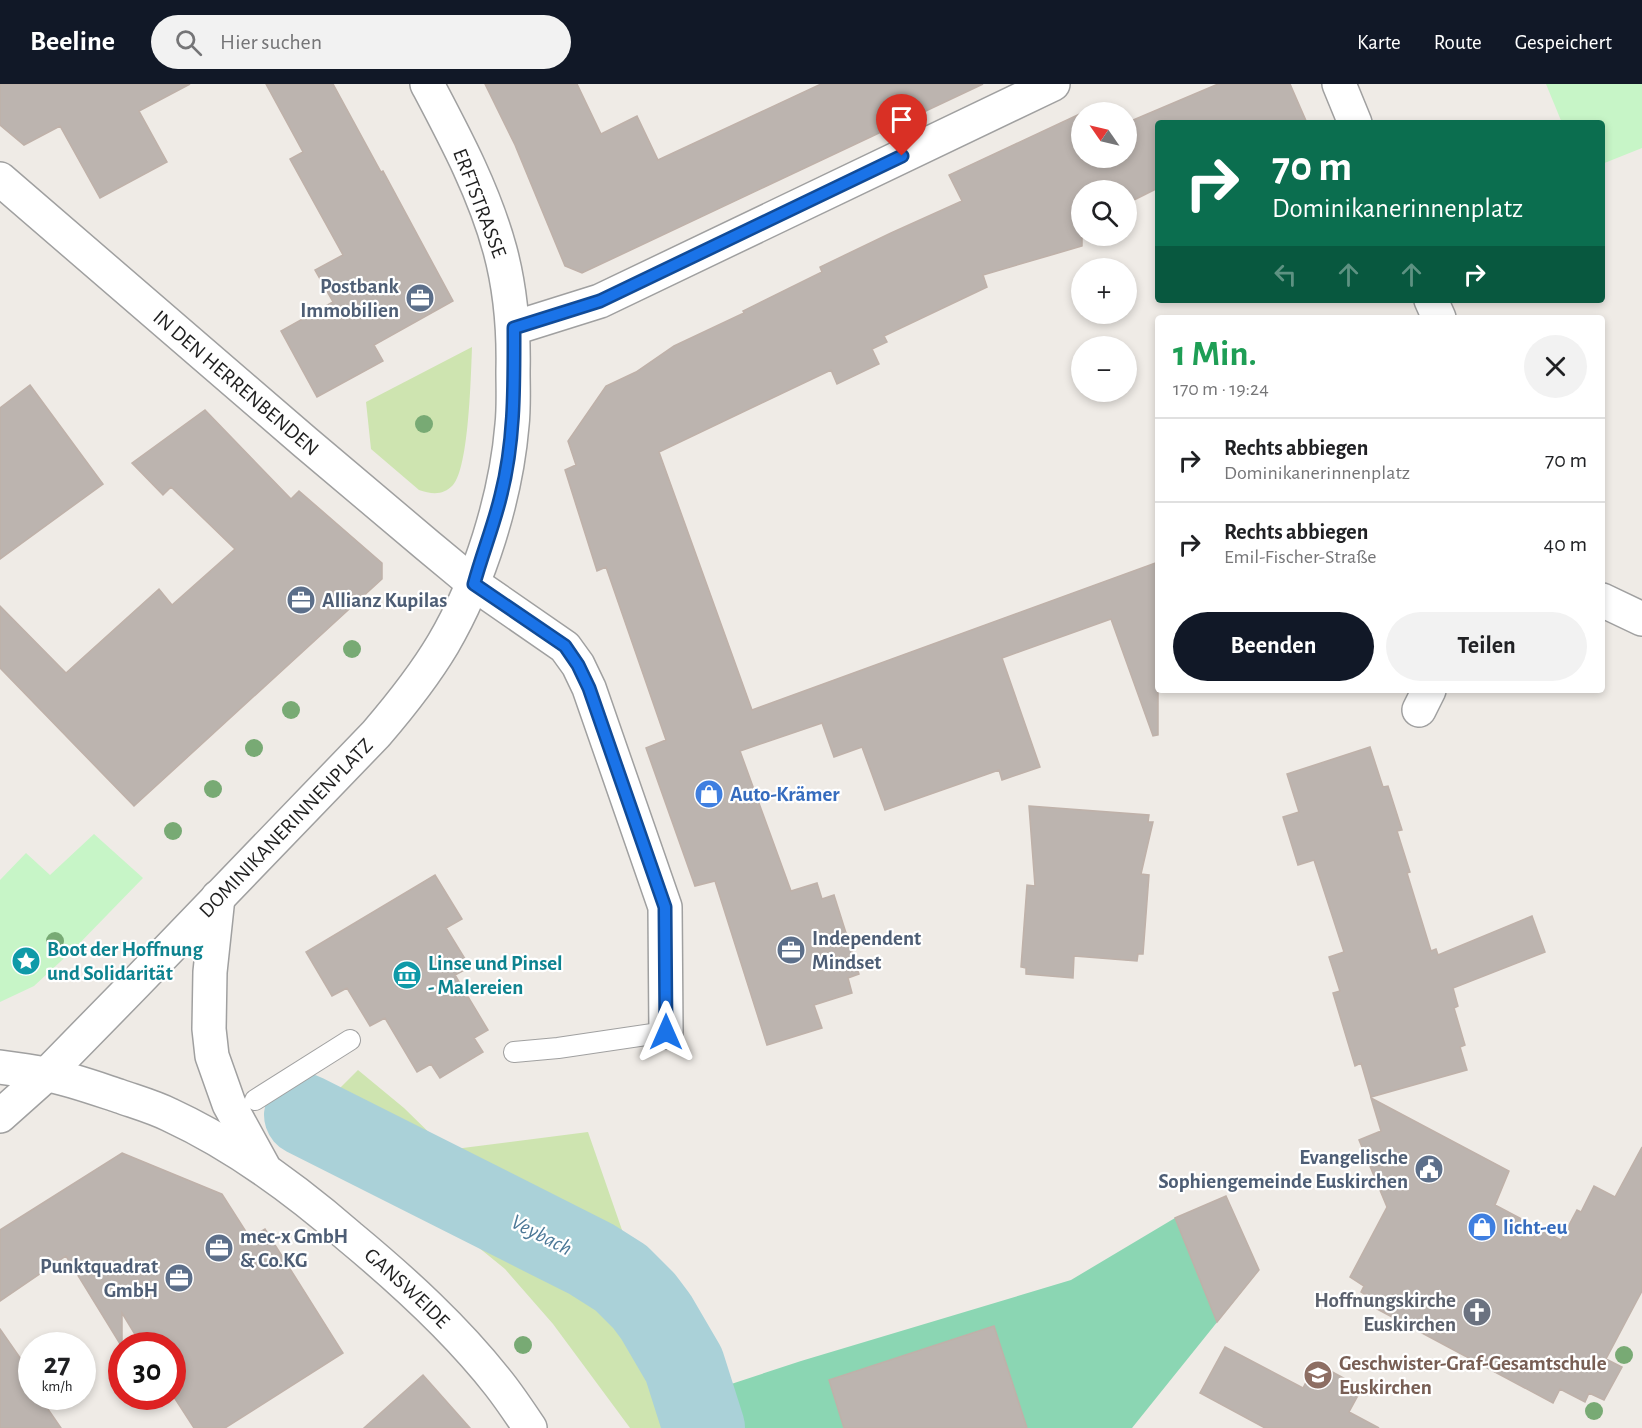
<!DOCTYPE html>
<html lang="de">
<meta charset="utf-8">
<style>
body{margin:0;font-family:"Alegreya Sans",sans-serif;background:#f2f2f2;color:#202124;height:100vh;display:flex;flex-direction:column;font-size:22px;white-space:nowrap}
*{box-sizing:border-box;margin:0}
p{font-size:20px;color:#757577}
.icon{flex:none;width:33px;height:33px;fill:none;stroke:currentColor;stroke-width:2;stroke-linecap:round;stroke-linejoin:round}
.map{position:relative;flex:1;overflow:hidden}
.side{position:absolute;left:1155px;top:231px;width:450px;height:378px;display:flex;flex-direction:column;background:#fff;border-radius:6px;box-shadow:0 3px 9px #0003}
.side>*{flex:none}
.hud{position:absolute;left:1155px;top:36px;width:450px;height:183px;border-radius:6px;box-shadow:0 3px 9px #0003;background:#0b6e4f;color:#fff;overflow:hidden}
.needle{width:39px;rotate:304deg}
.tools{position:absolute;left:1071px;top:18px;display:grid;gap:12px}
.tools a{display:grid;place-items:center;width:66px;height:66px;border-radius:50%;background:#fff;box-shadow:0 3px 9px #0003;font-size:30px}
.speed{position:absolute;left:18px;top:1248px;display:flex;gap:12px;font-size:30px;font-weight:700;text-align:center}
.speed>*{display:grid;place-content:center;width:78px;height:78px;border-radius:50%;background:#fff;box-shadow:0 3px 9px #0003;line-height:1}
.speed small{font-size:15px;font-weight:400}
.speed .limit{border:9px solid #d22;background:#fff;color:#111}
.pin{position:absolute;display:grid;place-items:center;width:51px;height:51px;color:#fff;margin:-62px -26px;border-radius:50% 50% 50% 0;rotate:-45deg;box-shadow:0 0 6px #0007}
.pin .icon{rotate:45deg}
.me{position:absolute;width:66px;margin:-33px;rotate:0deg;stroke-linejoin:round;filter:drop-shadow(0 0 4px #0008)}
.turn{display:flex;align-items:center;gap:21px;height:126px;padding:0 18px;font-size:27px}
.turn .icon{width:78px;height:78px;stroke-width:2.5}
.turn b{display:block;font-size:42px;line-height:51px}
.lanes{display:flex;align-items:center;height:57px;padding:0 18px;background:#0003;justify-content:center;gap:30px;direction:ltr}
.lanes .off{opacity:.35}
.round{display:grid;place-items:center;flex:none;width:63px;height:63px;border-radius:32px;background:#f2f2f2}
.headline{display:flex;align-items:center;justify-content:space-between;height:102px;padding:0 18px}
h1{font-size:36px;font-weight:600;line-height:45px;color:#1e9e55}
.action{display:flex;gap:12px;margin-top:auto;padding:12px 18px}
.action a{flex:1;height:69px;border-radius:36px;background:#111827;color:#fff;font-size:24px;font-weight:600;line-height:69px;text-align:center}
.action a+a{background:#f2f2f2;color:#202124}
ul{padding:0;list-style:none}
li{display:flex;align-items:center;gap:18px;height:84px;padding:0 18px;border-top:2px solid #e0e0e0}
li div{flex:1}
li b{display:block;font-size:22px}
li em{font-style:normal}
header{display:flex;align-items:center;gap:36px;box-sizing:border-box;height:84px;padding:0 30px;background:#111827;color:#fff}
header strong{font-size:28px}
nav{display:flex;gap:33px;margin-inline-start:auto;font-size:21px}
.search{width:420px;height:54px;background:#f2f2f2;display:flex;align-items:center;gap:15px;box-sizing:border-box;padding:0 21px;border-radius:33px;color:#757577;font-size:22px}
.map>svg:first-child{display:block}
</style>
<header>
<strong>Beeline</strong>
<div class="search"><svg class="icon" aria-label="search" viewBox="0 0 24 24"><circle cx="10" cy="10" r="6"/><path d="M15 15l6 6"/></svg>Hier suchen</div>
<nav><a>Karte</a><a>Route</a><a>Gespeichert</a></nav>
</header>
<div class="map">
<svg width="1642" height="1344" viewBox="0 0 1642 1344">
<rect width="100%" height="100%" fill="#efebe6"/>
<path fill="#cee4b0" d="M 472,263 C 471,290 469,384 453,401 C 443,412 431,410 419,406 L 371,365 L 366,318 Z
M 358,986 L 404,1024 L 447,1066 L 588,1048 L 630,1169 L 685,1226 L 726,1344 L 630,1344 L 553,1240 L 505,1185 L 440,1132 L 365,1090 L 296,1049 L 309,1015 L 340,1004 Z"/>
<path fill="#c7f5c7" d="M 1546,0 L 1642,0 L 1642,64 L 1602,80 L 1602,39 L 1562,39 Z
M 94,750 L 143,794 L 73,866 L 34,902 L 0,918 L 0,796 L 26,769 L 50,791 Z"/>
<path fill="#8bd6b3" d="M 1226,1112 L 1259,1186 L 1132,1344 L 726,1344 L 713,1306 L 801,1277 L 1071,1196 L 1175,1134 Z"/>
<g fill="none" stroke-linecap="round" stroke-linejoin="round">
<path stroke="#aad1d8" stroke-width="82" d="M 305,1031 L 591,1175 L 621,1194 L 644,1217 L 656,1233 L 684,1281 L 704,1344"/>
</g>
<path fill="#bcb4af" stroke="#bfb1a9" stroke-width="1.5" d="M 0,0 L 190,0 L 139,27 L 167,78 L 100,114 L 60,42 L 24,61 L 0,41 Z
M 266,0 L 333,0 L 381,88 L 383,87 L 453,217 L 374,261 L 383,277 L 317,313 L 281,247 L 333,218 L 315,186 L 343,171 L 290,75 L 303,68 Z
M 485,0 L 577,0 L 601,50 L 637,32 L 658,76 L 821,0 L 983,0 L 582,189 L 565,182 L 515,61 Z
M 1218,0 L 1290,0 L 1307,39 L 1158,39 L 1158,104 L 1126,120 L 1126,106 L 1082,106 L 1082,162 L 983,191 L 987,203 L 884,252 L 887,258 L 872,265 L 879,280 L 837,300 L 831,286 L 659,368 L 752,626 L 1158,478 L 1158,651 L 1153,652 L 1111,535 L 1002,574 L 1040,683 L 1002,696 L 999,686 L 885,726 L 862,663 L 834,673 L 822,639 L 740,667 L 791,807 L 817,799 L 822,815 L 834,811 L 859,890 L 848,894 L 852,909 L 814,921 L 822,944 L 767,961 L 715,797 L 695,802 L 646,664 L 666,656 L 606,483 L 597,487 L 565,386 L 576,381 L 568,357 L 606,302 L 636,288 L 674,262 L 744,229 L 743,227 L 822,188 L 820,183 L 891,149 L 962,117 L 949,91 L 1082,29 L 1082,74 L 1126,74 L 1126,39 Z
M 30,301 L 103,400 L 0,475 L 0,324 Z
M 205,326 L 291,415 L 299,407 L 382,479 L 382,495 L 134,722 L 0,584 L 0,522 L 66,589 L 159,505 L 172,521 L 235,465 L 171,403 L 163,411 L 132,379 Z
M 1370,663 L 1383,703 L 1388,702 L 1402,746 L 1397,747 L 1410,788 L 1407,789 L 1431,867 L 1436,865 L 1438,871 L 1532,832 L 1545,868 L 1453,904 L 1458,922 L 1454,924 L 1465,961 L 1460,963 L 1467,986 L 1371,1013 L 1361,979 L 1355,982 L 1333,909 L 1340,907 L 1329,873 L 1344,868 L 1314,776 L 1298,781 L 1283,733 L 1299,728 L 1287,690 Z
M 1029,722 L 1149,731 L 1148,738 L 1153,738 L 1141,790 L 1149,791 L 1143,870 L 1138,870 L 1137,877 L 1074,872 L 1073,894 L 1026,890 L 1026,884 L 1021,883 L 1027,801 L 1035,802 Z
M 435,791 L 462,835 L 446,844 L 470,883 L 455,891 L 488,946 L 474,954 L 483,968 L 440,994 L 431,980 L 417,988 L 385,934 L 370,942 L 347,904 L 332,912 L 306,868 Z
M 1371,1014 L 1509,1087 L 1495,1121 L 1561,1156 L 1577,1126 L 1581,1128 L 1594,1102 L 1615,1113 L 1642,1063 L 1642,1207 L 1606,1275 L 1622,1283 L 1604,1316 L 1589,1309 L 1585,1318 L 1560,1305 L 1553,1319 L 1362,1217 L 1366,1211 L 1361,1208 L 1364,1202 L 1350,1193 L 1387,1123 L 1359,1056 L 1381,1047 Z
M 122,1069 L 222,1110 L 250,1154 L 265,1145 L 343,1269 L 225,1344 L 194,1344 L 172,1310 L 172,1262 L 142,1262 L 122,1229 L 122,1263 L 66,1172 L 0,1217 L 0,1146 Z
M 1226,1112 L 1259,1186 L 1217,1238 L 1175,1134 Z
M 994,1242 L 1027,1344 L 844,1344 L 829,1296 Z
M 0,1245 L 32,1291 L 32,1312 L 44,1312 L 41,1315 L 61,1344 L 0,1344 Z
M 1225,1263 L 1303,1304 L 1316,1279 L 1362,1304 L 1349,1328 L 1379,1344 L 1265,1344 L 1200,1309 Z
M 423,1291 L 470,1344 L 364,1344 Z"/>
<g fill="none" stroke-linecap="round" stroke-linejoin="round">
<g stroke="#a0a0a0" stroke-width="22">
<path id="service" d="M 514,968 L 558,964 L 666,948
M 255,1016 L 350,956"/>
</g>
<g stroke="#a0a0a0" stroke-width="36">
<g id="minor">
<path d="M 1339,0 L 1355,39"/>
<path id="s1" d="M 0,95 L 305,358 L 427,461 L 474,500 L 565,563 L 578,581 L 589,604 L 665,823 L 666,948"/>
<path d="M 1431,216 L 1439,234"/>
<path d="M 514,244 L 600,217 L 1053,0"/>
<path d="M 1602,516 L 1642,535"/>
<path d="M 1419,626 L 1429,606"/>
<path d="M 218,813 L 210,888 L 209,945 L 212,972 L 229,1020 L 263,1082"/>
<path id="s2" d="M 0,983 C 15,985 30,987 45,990 C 70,995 95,1004 119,1012 C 136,1018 154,1023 170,1031 C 237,1062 295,1105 350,1153 C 403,1197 456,1245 499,1300 C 510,1314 520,1329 530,1344"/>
<path id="s3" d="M 0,1032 L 46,991 L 137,898 L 376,650 C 400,622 424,592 443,560 C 480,497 506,413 512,341 C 514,323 513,305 513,287 C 514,244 511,207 500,166 C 484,107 455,53 427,0"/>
</g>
</g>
<use href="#service" stroke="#fff" stroke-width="20"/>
<use href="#minor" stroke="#fff" stroke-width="33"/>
</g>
<g fill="#78aa74">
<circle cx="424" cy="340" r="9"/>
<circle cx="352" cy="565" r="9"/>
<circle cx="291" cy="626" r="9"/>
<circle cx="254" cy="664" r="9"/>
<circle cx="213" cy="705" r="9"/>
<circle cx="173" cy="747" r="9"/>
<circle cx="55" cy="857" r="9"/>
<circle cx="523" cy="1261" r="9"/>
<circle cx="1624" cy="1271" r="9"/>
<circle cx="1594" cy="1327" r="9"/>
</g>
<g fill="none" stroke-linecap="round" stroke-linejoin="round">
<g stroke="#114b97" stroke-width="15">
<path id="route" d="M 666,948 L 665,823 L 589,604 L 578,581 L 565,562 L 474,500 C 482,470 494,441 501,411 C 515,356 514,300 514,244 L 600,217 L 902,72"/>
</g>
<use href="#route" stroke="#1a73e8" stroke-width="10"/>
</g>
<defs>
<g id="office-disc" transform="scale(1.5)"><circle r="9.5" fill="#5c6f8a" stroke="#fff"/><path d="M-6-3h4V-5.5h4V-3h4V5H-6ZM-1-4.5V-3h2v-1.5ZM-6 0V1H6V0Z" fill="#fff"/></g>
<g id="shop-disc" transform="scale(1.5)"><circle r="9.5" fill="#3f7fe0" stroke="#fff"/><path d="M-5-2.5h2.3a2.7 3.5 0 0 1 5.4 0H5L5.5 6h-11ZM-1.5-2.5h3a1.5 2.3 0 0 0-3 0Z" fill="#fff"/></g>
<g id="sight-disc" transform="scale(1.5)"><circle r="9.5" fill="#0f9aa8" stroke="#fff"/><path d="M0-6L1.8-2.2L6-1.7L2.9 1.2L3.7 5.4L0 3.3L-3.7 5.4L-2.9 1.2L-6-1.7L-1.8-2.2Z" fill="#fff"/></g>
<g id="museum-disc" transform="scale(1.5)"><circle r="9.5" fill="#0f9aa8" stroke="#fff"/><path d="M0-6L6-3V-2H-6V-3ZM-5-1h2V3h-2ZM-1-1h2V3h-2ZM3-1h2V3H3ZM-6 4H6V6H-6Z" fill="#fff"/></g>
<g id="civic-disc" transform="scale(1.5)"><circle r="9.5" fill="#5c6f8a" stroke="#fff"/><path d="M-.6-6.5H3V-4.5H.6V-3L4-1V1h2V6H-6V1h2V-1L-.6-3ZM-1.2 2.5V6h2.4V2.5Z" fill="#fff"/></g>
<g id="church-disc" transform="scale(1.5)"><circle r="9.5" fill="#6b7280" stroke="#fff"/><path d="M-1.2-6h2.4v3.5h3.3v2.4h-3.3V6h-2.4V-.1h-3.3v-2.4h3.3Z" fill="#fff"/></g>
<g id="school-disc" transform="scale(1.5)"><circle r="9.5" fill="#8d6e63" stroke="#fff"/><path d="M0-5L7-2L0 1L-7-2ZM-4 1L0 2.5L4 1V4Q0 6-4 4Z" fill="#fff"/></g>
</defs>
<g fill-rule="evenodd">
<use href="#office-disc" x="420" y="214"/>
<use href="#office-disc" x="301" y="516"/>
<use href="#shop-disc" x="709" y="710"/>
<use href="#office-disc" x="791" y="866"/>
<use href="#sight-disc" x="26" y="877"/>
<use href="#museum-disc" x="407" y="891"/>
<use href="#civic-disc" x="1429" y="1085"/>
<use href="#shop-disc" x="1482" y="1143"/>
<use href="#office-disc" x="219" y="1164"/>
<use href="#office-disc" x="179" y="1194"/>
<use href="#church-disc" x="1477" y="1228"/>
<use href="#school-disc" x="1318" y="1291"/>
</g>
<g text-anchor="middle" stroke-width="4.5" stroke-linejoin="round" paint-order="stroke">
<g font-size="21" fill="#1f1f1f" stroke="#fff">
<text transform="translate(480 119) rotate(69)" y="7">ERFTSTRASSE</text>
<text dy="7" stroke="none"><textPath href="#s1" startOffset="312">IN DEN HERRENBENDEN</textPath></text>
<text dy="7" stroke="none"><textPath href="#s3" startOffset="406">DOMINIKANERINNENPLATZ</textPath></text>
<text dy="7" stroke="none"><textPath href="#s2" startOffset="472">GANSWEIDE</textPath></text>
</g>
<g font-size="21" font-weight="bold" fill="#4e5e75" stroke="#fff" text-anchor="end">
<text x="399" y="209">Postbank<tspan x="399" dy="24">Immobilien</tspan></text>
<text x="322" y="523" text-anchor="start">Allianz Kupilas</text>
<text x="812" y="861" text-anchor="start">Independent<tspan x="812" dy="24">Mindset</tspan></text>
<text x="1408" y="1080">Evangelische<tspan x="1408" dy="24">Sophiengemeinde Euskirchen</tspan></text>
<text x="240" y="1159" text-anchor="start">mec-x GmbH<tspan x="240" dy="24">&amp; Co.KG</tspan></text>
<text x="158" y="1189">Punktquadrat<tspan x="158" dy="24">GmbH</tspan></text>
</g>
<g font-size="21" font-weight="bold" fill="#366cbe" stroke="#fff" text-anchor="start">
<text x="730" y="717">Auto-Krämer</text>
<text x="1503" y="1150">licht-eu</text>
</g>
<g font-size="21" font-weight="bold" fill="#0d838f" stroke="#fff" text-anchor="start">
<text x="47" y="872">Boot der Hoffnung<tspan x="47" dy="24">und Solidarität</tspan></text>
<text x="428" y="886">Linse und Pinsel<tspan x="428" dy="24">- Malereien</tspan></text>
</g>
<g font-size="21" font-weight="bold" fill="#5b616d" stroke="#fff" text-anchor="end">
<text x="1456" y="1223">Hoffnungskirche<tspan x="1456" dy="24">Euskirchen</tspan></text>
</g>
<g font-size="21" font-weight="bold" fill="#785e54" stroke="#fff" text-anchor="start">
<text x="1339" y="1286">Geschwister-Graf-Gesamtschule<tspan x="1339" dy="24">Euskirchen</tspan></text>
</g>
<g font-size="22" font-style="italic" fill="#4c7897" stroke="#fff">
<text transform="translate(542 1150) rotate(27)" y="8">Veybach</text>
</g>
</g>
</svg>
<div class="tools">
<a><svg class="needle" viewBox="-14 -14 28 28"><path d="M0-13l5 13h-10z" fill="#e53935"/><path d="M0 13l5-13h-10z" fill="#757577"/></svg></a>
<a><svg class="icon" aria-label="search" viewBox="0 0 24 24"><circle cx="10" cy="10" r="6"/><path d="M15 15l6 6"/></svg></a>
<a>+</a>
<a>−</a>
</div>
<div class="speed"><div>27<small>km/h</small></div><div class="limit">30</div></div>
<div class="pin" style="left:902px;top:72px;background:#d93025"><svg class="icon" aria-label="arrive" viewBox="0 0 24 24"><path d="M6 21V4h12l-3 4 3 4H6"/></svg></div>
<svg class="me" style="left:666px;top:948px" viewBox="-20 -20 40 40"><path d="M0-17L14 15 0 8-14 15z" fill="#1a73e8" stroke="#fff" stroke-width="4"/></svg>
<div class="hud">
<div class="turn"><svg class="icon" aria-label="right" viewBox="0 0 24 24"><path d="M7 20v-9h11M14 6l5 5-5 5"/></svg><div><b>70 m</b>Dominikanerinnenplatz</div></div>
<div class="lanes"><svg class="icon off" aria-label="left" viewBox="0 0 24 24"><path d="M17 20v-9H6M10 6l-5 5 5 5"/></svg><svg class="icon off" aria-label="ahead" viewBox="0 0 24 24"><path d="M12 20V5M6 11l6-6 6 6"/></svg><svg class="icon off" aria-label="ahead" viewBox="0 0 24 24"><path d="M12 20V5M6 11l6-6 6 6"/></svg><svg class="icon" aria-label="right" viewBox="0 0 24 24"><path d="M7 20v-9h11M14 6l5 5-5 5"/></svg></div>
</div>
<section class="side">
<div class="headline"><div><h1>1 Min.</h1><p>170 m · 19:24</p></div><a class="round"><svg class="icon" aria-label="close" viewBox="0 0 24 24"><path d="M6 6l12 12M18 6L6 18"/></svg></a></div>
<ul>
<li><svg class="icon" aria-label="right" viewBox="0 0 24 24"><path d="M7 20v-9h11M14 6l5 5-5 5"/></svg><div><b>Rechts abbiegen</b><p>Dominikanerinnenplatz</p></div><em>70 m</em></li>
<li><svg class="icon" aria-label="right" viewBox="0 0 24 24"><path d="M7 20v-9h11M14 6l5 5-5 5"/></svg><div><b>Rechts abbiegen</b><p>Emil-Fischer-Straße</p></div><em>40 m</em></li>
</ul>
<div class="action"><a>Beenden</a><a>Teilen</a></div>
</section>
</div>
